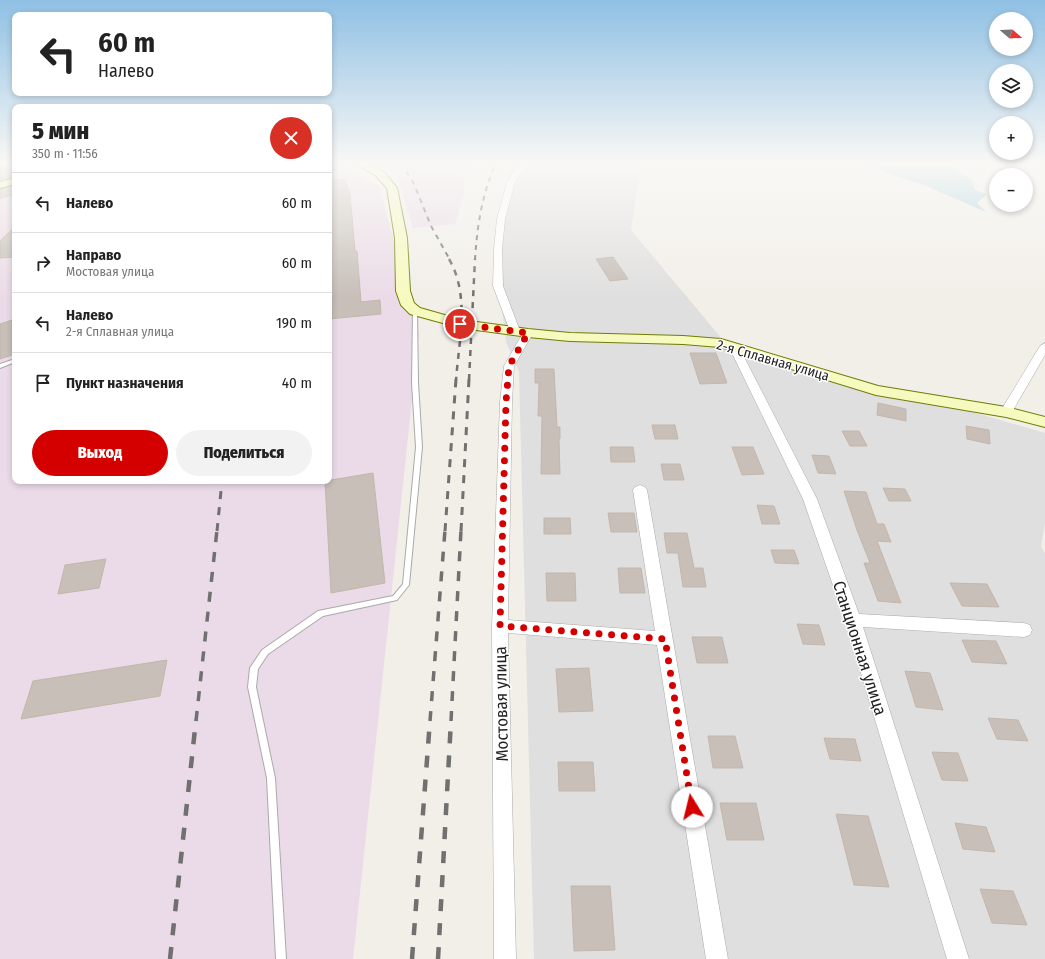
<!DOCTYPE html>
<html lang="ru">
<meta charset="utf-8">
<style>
body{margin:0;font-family:"Fira Sans Condensed",sans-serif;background:#f2f2f2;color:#222;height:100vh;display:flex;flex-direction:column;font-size:15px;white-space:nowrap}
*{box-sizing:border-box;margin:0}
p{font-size:13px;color:#767676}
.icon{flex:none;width:22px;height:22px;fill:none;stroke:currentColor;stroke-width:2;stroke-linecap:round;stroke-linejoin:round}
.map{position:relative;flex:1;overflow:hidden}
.sheet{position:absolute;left:12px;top:104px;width:320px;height:380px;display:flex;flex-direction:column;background:#fff;border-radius:8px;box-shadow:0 2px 6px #0003}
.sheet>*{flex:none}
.guide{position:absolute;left:12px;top:12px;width:320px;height:84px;border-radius:8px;box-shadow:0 2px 6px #0003;background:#fff;color:#222;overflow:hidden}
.needle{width:26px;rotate:109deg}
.fabs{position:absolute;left:989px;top:12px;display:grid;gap:8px}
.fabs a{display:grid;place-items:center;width:44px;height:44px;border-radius:50%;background:#fff;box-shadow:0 2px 6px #0003;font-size:20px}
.pin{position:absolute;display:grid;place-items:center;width:34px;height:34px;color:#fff;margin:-17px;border:2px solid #fff;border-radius:50%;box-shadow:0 1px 4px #0007}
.me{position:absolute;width:44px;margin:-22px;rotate:351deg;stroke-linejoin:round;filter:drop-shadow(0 0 3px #0008)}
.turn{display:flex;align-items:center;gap:14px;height:84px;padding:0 20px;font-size:18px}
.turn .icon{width:52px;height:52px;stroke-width:2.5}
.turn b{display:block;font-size:28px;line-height:34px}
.round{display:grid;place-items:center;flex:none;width:42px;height:42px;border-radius:21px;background:#f2f2f2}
.headline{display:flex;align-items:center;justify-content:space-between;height:68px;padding:0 20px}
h1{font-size:24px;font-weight:800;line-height:30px}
.cta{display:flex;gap:8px;margin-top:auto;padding:8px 20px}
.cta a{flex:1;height:46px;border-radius:24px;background:#d40000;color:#fff;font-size:16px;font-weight:800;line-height:46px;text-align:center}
.cta a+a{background:#f2f2f2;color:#222}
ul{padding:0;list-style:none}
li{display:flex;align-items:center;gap:12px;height:60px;padding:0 20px;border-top:1px solid #e0e0e0}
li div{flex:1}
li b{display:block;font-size:15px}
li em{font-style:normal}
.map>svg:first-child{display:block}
</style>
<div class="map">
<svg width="1045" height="959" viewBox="0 0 1045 959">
<rect width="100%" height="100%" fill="#f2efe9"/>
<path fill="#e0dfdf" d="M 510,163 L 641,163 L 631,230 L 723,340 L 1045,433 L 1045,523 L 1041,547 L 1045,553 L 1045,959 L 534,959 L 519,372 L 506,342 L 495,249 Z"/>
<path fill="#ebdbe8" d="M 0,163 L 15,163 L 15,481 L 329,481 L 329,163 L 333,163 L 379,186 L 419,332 L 353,959 L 0,959 Z
M 374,163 L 473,163 L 463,172 L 464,193 L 455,224 L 413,228 L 397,175 Z"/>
<path fill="#aad3df" d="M 860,163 L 944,163 L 971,179 L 975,190 L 987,194 L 977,203 L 986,212 L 926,186 Z"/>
<path fill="#c7bfb8" stroke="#c4b6ab" d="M 0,163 L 15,163 L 15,177 L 0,180 Z
M 345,179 L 350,194 L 355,251 L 357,251 L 361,302 L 380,300 L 381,314 L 329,319 L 329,180 Z
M 15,186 L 15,194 L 0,199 L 0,189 Z
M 15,226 L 15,257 L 0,258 L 0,241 Z
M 613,257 L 628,279 L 610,281 L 596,259 Z
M 15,319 L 15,354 L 0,359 L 0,324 Z
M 690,353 L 716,353 L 727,383 L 700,384 Z
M 535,369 L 554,369 L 557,427 L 560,427 L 560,439 L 559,439 L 560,474 L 541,474 L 542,416 L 538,416 L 539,383 L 535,383 Z
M 878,403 L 906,409 L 906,421 L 877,415 Z
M 652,425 L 675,425 L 678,439 L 655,439 Z
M 966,426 L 989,430 L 990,444 L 967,439 Z
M 842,431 L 859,431 L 867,446 L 850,446 Z
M 610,447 L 633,447 L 635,462 L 611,462 Z
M 732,447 L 753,447 L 764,474 L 742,475 Z
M 812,455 L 829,456 L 836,474 L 818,473 Z
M 661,464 L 680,464 L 684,480 L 664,480 Z
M 373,473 L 385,583 L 331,593 L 325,481 Z
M 883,488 L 905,489 L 911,501 L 889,501 Z
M 844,491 L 866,492 L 877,524 L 884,524 L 891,542 L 877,541 L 901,603 L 878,601 L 864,563 L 870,563 L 857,530 Z
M 757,505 L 774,506 L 780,524 L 762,524 Z
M 608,513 L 634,513 L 637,532 L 611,532 Z
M 544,518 L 570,518 L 571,534 L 544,534 Z
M 664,533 L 687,533 L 694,568 L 703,568 L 706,587 L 683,587 L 678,553 L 667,553 Z
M 771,550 L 794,550 L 799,564 L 775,563 Z
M 106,559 L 99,588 L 58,594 L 65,565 Z
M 618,568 L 641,568 L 645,593 L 620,593 Z
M 546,573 L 575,573 L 576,601 L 547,601 Z
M 950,583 L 987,584 L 999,607 L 962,606 Z
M 797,624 L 819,625 L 825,645 L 803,644 Z
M 692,637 L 722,637 L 728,663 L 697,663 Z
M 962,640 L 996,641 L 1007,664 L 972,662 Z
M 167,660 L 160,696 L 21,719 L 33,681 Z
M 589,668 L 593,711 L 559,712 L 556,669 Z
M 905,671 L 930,673 L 943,710 L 916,707 Z
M 988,718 L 1018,720 L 1028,741 L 997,739 Z
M 708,736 L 735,736 L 743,768 L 713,768 Z
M 824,738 L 855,739 L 861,761 L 830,759 Z
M 932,752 L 958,753 L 968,781 L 942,780 Z
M 558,762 L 593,762 L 595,791 L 559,791 Z
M 720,803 L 756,803 L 764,840 L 727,840 Z
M 836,814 L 868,816 L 889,887 L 854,885 Z
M 955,823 L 986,827 L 995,852 L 963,849 Z
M 571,886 L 610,886 L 615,950 L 574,951 Z
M 980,889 L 1013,891 L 1027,925 L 992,923 Z"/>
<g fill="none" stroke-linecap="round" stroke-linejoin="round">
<g stroke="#a9a9a9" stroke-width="2">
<path id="lane" d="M 413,310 L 417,310 L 417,311 L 418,383 L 422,447 L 409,585 L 397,600 L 323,616 L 268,654 L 258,669 L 256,687 L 275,778 L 286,959 L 276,959 L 267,778 L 248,687 L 250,668 L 262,650 L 318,611 L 393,596 L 403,584 L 416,447 L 412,383 Z
M 15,359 L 15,362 L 0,368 L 0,364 Z"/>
</g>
<g stroke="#a9a9a9" stroke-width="1">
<path id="street" d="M 520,163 L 528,163 L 515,182 L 505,219 L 502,249 L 503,286 L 520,331 L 515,334 L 510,331 L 493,286 L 494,249 L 497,219 L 507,182 Z
M 528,330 L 533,333 L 514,366 L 512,402 L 508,620 L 655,631 L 633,490 L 635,487 L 640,485 L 645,487 L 647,490 L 728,959 L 706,959 L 657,645 L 508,633 L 516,959 L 494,959 L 492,626 L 500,402 L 504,366 L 523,333 Z
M 1045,343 L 1045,355 L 1012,412 L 1010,415 L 1002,415 L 1000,412 L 1040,346 Z
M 734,344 L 739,347 L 817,499 L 859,614 L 1024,623 L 1030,625 L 1032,630 L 1030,635 L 1024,637 L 863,627 L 969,959 L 947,959 L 845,620 L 803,499 L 729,347 Z"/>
</g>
<g stroke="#707d05" stroke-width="2">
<path id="secondary" d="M 355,163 L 367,163 L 384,172 L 397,188 L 407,238 L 410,291 L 414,303 L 420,308 L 462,320 L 528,329 L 570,333 L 683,336 L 721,339 L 878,386 L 1006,407 L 1045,417 L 1045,427 L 1006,417 L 876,395 L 720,347 L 683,344 L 570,341 L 528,337 L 461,328 L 410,314 L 401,305 L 396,291 L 395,238 L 387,188 L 376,176 Z
M 15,178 L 15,184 L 0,188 L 0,182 Z"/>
</g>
<use href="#lane" fill="#fff" fill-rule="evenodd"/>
<use href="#street" fill="#fff" fill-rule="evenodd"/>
<use href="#secondary" fill="#f7fabf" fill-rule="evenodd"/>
<path stroke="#707070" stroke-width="2" stroke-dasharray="5 5" stroke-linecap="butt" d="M 401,163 L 414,184 L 431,226 L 450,260
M 475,260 C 477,226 482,194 496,163"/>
<path stroke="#707070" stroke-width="2.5" stroke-dasharray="6 6" stroke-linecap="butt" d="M 449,259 C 470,295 459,340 456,380
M 469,380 L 475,259"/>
<path stroke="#707070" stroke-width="3" stroke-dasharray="8 8" stroke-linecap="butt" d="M 217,531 L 222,481
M 445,531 L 456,379
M 461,531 L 469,379"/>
<path stroke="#707070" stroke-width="3.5" stroke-dasharray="10 10" stroke-linecap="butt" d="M 196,721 L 217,530
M 430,721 L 445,530
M 451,721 L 461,530"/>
<path stroke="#707070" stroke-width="4.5" stroke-dasharray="12 12" stroke-linecap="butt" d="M 170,959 L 196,720
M 412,959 L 430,720
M 438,959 L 451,720"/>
</g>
<linearGradient id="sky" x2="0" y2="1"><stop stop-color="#8fc0e4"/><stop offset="0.55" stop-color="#f9f8f5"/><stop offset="1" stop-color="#f9f8f5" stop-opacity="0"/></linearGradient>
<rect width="1045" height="297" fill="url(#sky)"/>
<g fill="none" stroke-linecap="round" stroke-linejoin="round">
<path stroke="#d40000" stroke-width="7" stroke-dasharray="0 12.6" d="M 460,324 L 528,333 L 509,366 L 506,402 L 500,626 L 665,639 L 692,807"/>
</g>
<g text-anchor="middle" stroke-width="3" stroke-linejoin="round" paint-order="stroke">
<g font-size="14" fill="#222" stroke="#fff">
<text transform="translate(773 360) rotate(16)" y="5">2-я Сплавная улица</text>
</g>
<g font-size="17" fill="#222" stroke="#fff">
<text transform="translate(860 648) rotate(72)" y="6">Станционная улица</text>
<text transform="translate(501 704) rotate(-91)" y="6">Мостовая улица</text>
</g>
</g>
</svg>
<div class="fabs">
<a><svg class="needle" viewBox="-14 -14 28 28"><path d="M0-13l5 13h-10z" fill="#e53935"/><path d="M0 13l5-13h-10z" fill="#767676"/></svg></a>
<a><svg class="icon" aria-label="layers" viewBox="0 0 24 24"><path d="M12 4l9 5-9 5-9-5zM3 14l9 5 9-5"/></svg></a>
<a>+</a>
<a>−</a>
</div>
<div class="pin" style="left:460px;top:324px;background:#d93025"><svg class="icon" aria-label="arrive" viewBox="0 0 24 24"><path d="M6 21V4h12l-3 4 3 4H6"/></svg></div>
<svg class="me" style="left:692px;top:807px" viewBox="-20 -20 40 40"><circle r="19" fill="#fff"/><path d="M0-13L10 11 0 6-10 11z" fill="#d40000"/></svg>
<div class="guide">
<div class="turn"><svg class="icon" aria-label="left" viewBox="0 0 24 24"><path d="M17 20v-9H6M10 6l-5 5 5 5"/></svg><div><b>60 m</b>Налево</div></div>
</div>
<section class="sheet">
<div class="headline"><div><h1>5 мин</h1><p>350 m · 11:56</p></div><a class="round" style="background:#d93025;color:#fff"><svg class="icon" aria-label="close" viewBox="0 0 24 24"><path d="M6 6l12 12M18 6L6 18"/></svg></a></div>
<ul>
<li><svg class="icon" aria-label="left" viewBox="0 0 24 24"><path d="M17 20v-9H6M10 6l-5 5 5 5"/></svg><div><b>Налево</b></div><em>60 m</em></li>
<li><svg class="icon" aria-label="right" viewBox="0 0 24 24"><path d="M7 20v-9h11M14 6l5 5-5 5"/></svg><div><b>Направо</b><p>Мостовая улица</p></div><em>60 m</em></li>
<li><svg class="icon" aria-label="left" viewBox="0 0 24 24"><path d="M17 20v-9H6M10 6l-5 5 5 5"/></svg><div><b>Налево</b><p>2-я Сплавная улица</p></div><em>190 m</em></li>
<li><svg class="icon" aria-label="arrive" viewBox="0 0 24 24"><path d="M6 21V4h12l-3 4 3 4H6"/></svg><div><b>Пункт назначения</b></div><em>40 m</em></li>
</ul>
<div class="cta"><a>Выход</a><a>Поделиться</a></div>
</section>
</div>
